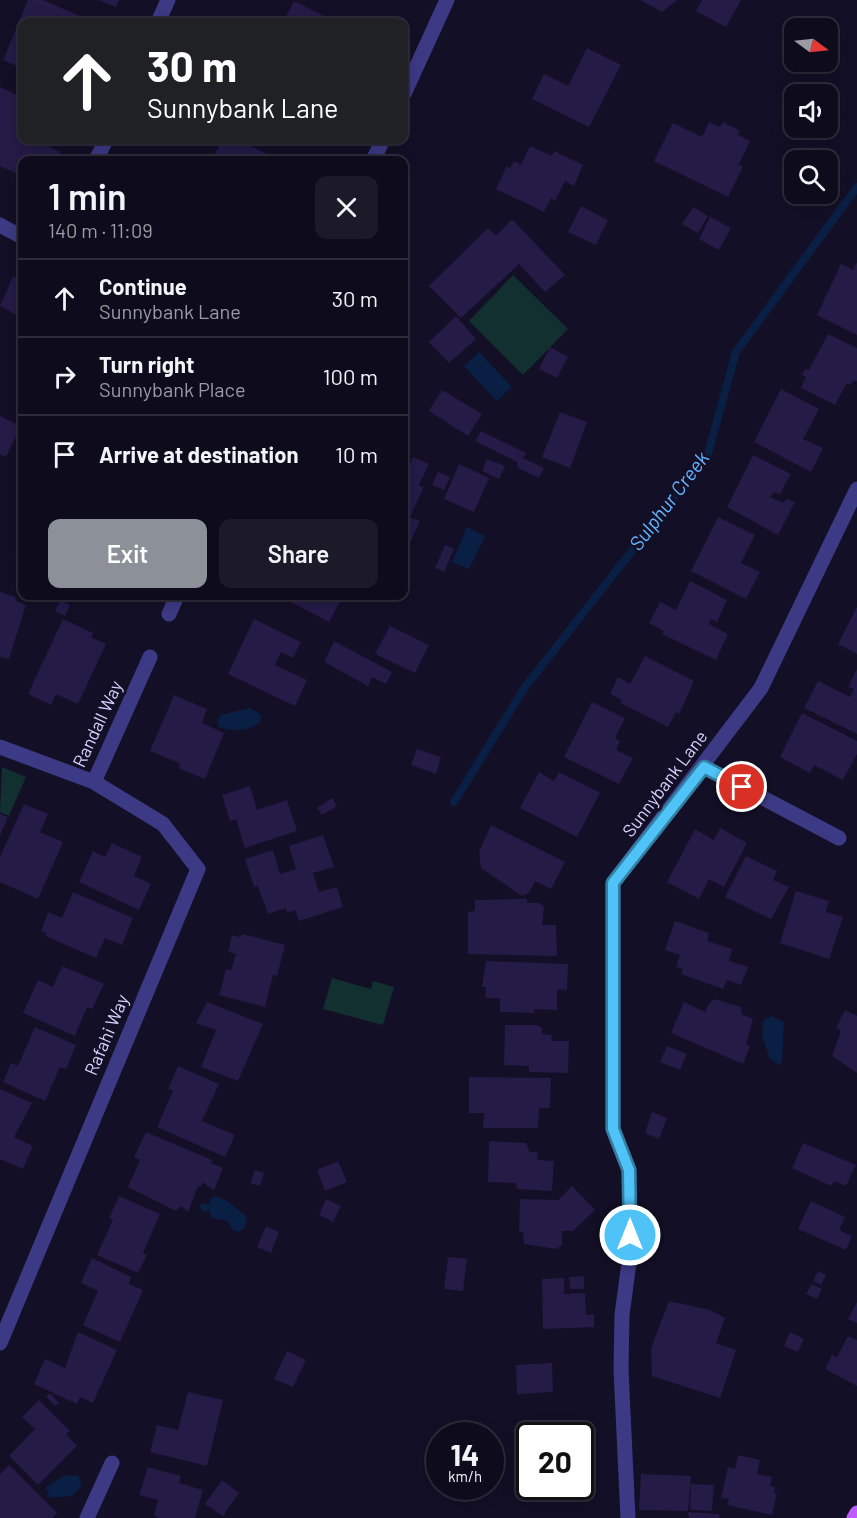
<!DOCTYPE html>
<meta charset="utf-8">
<style>
body{margin:0;font-family:Barlow,sans-serif;background:#1c1929;color:#f1f3f6;height:100vh;display:flex;flex-direction:column;font-size:22px;white-space:nowrap}
*{box-sizing:border-box;margin:0}
p{font-size:20px;color:#9b9ba3}
.icon{flex:none;width:33px;height:33px;fill:none;stroke:currentColor;stroke-width:2;stroke-linecap:round;stroke-linejoin:round}
.map{position:relative;flex:1;overflow:hidden}
.side{position:absolute;left:18px;top:156px;width:390px;height:444px;display:flex;flex-direction:column;background:#0e0b1c;border-radius:12px;box-shadow:0 3px 15px #0003,0 0 0 2px #2e2b3b}
.side>*{flex:none}
.guide{position:absolute;left:18px;top:18px;width:390px;height:126px;border-radius:12px;box-shadow:0 3px 15px #0003,0 0 0 2px #2e2b3b;background:#202124;color:#fff;overflow:hidden}
.needle{width:39px;rotate:105deg}
.fabs{position:absolute;left:784px;top:18px;display:grid;gap:12px}
.fabs a{display:grid;place-items:center;width:54px;height:54px;border-radius:12px;background:#0e0b1c;box-shadow:0 3px 15px #0003,0 0 0 2px #2e2b3b;font-size:30px}
.speed{position:absolute;left:426px;top:1422px;display:flex;gap:12px;font-size:30px;font-weight:700;text-align:center}
.speed>*{display:grid;place-content:center;width:78px;height:78px;border-radius:50%;background:#0e0b1c;box-shadow:0 3px 15px #0003,0 0 0 2px #2e2b3b;line-height:1}
.speed small{font-size:15px;font-weight:400}
.speed .limit{border:3px solid #111;border-radius:9px;background:#fff;color:#111}
.pin{position:absolute;display:grid;place-items:center;width:51px;height:51px;color:#fff;margin:-26px;border:3px solid #fff;border-radius:50%;box-shadow:0 2px 6px #0007}
.me{position:absolute;width:66px;margin:-33px;rotate:0deg;stroke-linejoin:round;filter:drop-shadow(0 0 4px #0008)}
.turn{display:flex;align-items:center;gap:21px;height:126px;padding:0 30px;font-size:27px}
.turn .icon{width:78px;height:78px;stroke-width:2.5}
.turn b{display:block;font-size:42px;line-height:51px}
.round{display:grid;place-items:center;flex:none;width:63px;height:63px;border-radius:12px;background:#1c1929}
.head{display:flex;align-items:center;justify-content:space-between;height:102px;padding:0 30px}
h1{font-size:36px;font-weight:600;line-height:45px}
.cta{display:flex;gap:12px;margin-top:auto;padding:12px 30px}
.cta a{flex:1;height:69px;border-radius:12px;background:#8c9099;color:#fff;font-size:24px;font-weight:600;line-height:69px;text-align:center}
.cta a+a{background:#1c1929;color:#f1f3f6}
ul{padding:0;list-style:none}
li{display:flex;align-items:center;gap:18px;height:78px;padding:0 30px;border-top:2px solid #2e2b3b}
li div{flex:1}
li b{display:block;font-size:22px}
li em{font-style:normal}
.map>svg:first-child{display:block}
</style>
<div class="map">
<svg width="857" height="1518" viewBox="0 0 857 1518">
<rect width="100%" height="100%" fill="#130f26"/>
<path fill="#12302f" d="M 513,275 L 568,329 L 523,375 L 469,321 Z
M 2,767 L 26,777 L 9,816 L 0,812 Z
M 332,978 L 371,989 L 373,981 L 394,987 L 383,1025 L 323,1009 Z"/>
<path fill="#0a1f44" d="M 479,352 L 512,387 L 497,401 L 464,366 Z
M 467,527 L 485,536 L 469,569 L 452,562 Z
M 250,708 L 261,715 L 260,722 C 250,731 232,732 219,727 L 217,722 L 221,715 Z
M 771,1016 L 784,1022 L 782,1062 L 780,1065 L 770,1059 L 762,1035 L 764,1020 Z
M 216,1196 L 227,1201 L 247,1217 L 244,1229 L 238,1232 L 232,1229 L 228,1221 L 212,1218 L 209,1210 L 205,1212 L 201,1210 L 200,1205 L 203,1203 L 209,1204 L 211,1198 Z
M 65,1475 L 78,1476 L 82,1486 L 72,1496 L 50,1498 L 46,1487 Z"/>
<g fill="none" stroke-linecap="round" stroke-linejoin="round">
<path stroke="#0a1f44" stroke-width="8" d="M 454,802 L 525,687 L 708,454 L 736,352 L 857,187"/>
</g>
<path fill="#241b47" d="M 28,0 L 43,0 L 89,20 L 88,22 L 22,22 L 22,68 L 3,60 Z
M 99,0 L 119,0 L 116,7 Z
M 640,0 L 677,0 L 662,12 Z
M 702,0 L 741,0 L 726,27 L 696,11 Z
M 294,1 L 336,22 L 283,22 Z
M 587,48 L 621,65 L 589,127 L 532,99 L 544,74 L 568,86 Z
M 0,87 L 22,97 L 22,140 L 42,140 L 41,143 L 60,152 L 57,160 L 22,160 L 22,176 L 0,166 Z
M 709,122 L 720,127 L 723,122 L 740,131 L 738,135 L 750,141 L 739,164 L 743,167 L 728,197 L 654,161 L 673,123 L 702,137 Z
M 222,140 L 239,140 L 269,155 L 266,160 L 212,160 Z
M 530,146 L 552,156 L 554,151 L 583,165 L 574,186 L 565,181 L 555,201 L 551,198 L 544,212 L 496,189 L 507,166 L 510,168 L 514,161 L 521,165 Z
M 581,206 L 608,220 L 596,245 L 568,232 Z
M 693,207 L 708,216 L 698,233 L 682,224 Z
M 710,217 L 731,228 L 719,250 L 699,239 Z
M 512,219 L 565,275 L 545,292 L 519,264 L 461,318 L 429,286 L 488,228 L 496,236 Z
M 857,262 L 857,335 L 817,315 L 841,264 L 853,270 Z
M 13,276 L 22,281 L 22,318 L 0,306 Z
M 456,316 L 476,339 L 449,363 L 429,342 Z
M 828,334 L 857,348 L 857,381 L 852,381 L 851,385 L 847,383 L 835,405 L 801,388 L 806,377 L 802,375 L 805,369 L 809,370 Z
M 550,347 L 568,357 L 557,378 L 539,369 Z
M 781,389 L 819,409 L 803,439 L 823,448 L 811,472 L 754,442 Z
M 442,390 L 482,414 L 468,436 L 429,411 Z
M 560,412 L 587,422 L 570,468 L 542,457 Z
M 0,416 L 21,426 L 6,457 L 0,454 Z
M 481,431 L 526,453 L 523,458 L 544,468 L 539,478 L 518,468 L 517,462 L 475,441 Z
M 753,455 L 791,474 L 780,494 L 774,492 L 770,497 L 784,503 L 786,499 L 795,502 L 778,535 L 727,507 Z
M 413,457 L 429,464 L 419,485 L 424,487 L 410,517 L 420,521 L 408,547 L 404,545 L 404,477 Z
M 487,459 L 505,466 L 499,479 L 482,471 Z
M 459,464 L 489,478 L 474,512 L 444,499 Z
M 438,472 L 450,477 L 444,490 L 432,485 Z
M 718,517 L 755,535 L 741,563 L 760,572 L 746,599 L 691,571 Z
M 22,538 L 22,557 L 15,553 Z
M 445,545 L 454,549 L 444,572 L 435,568 Z
M 690,581 L 727,600 L 717,622 L 711,619 L 709,624 L 728,634 L 716,660 L 662,634 L 664,631 L 649,623 L 660,602 L 676,610 Z
M 0,592 L 16,597 L 15,600 L 26,605 L 9,659 L 0,657 Z
M 279,596 L 343,596 L 329,622 Z
M 60,600 L 70,605 L 65,616 L 55,611 Z
M 857,607 L 857,654 L 838,644 Z
M 63,619 L 93,633 L 91,637 L 106,644 L 78,704 L 56,694 L 51,705 L 28,694 Z
M 254,619 L 301,642 L 293,658 L 281,652 L 275,665 L 307,680 L 295,706 L 228,674 Z
M 390,626 L 429,645 L 415,673 L 375,654 Z
M 334,641 L 392,672 L 386,684 L 372,677 L 368,686 L 324,662 Z
M 645,656 L 694,681 L 679,714 L 676,712 L 668,727 L 620,703 L 622,700 L 610,694 L 618,677 L 630,684 Z
M 857,669 L 857,734 L 804,708 L 818,681 L 850,697 L 854,689 L 848,687 Z
M 174,695 L 207,709 L 202,723 L 224,733 L 205,779 L 180,769 L 179,763 L 150,751 Z
M 592,702 L 625,718 L 615,738 L 620,741 L 616,750 L 633,758 L 619,784 L 564,757 Z
M 802,713 L 857,741 L 857,754 L 843,780 L 814,765 L 810,773 L 780,757 Z
M 417,749 L 441,757 L 436,774 L 411,765 Z
M 539,772 L 554,781 L 559,772 L 600,793 L 577,837 L 520,808 Z
M 250,786 L 257,810 L 287,800 L 297,831 L 245,848 L 236,819 L 230,821 L 222,795 Z
M 332,798 L 337,806 L 322,815 L 317,808 Z
M 24,804 L 48,814 L 40,832 L 63,842 L 38,899 L 0,882 L 0,857 Z
M 0,814 L 8,817 L 0,836 Z
M 491,825 L 565,862 L 551,889 L 535,881 L 529,893 L 522,896 L 481,868 L 479,852 Z
M 720,828 L 747,843 L 724,887 L 709,879 L 699,899 L 667,882 L 695,829 L 714,840 Z
M 323,835 L 334,867 L 313,873 L 319,892 L 337,887 L 343,907 L 299,921 L 295,910 L 287,913 L 286,908 L 268,914 L 258,886 L 254,887 L 245,859 L 273,850 L 280,874 L 296,869 L 289,846 Z
M 112,843 L 142,857 L 134,876 L 151,884 L 139,910 L 79,882 L 93,851 L 105,857 Z
M 746,856 L 777,871 L 773,880 L 789,887 L 771,919 L 725,897 Z
M 796,891 L 829,901 L 826,912 L 843,917 L 829,959 L 780,943 Z
M 73,892 L 133,918 L 122,945 L 105,938 L 96,958 L 45,936 L 46,933 L 41,931 L 48,912 L 62,918 Z
M 527,899 L 527,903 L 539,903 L 544,907 L 542,925 L 556,925 L 557,956 L 468,954 L 468,912 L 475,911 L 475,900 Z
M 675,921 L 709,933 L 707,941 L 732,949 L 729,961 L 748,967 L 741,985 L 727,980 L 723,989 L 681,974 L 683,969 L 676,967 L 680,955 L 665,950 Z
M 243,934 L 285,945 L 277,976 L 273,975 L 265,1007 L 219,995 L 226,969 L 231,970 L 236,954 L 228,952 L 232,935 L 240,937 Z
M 486,961 L 568,964 L 567,990 L 557,989 L 557,1010 L 534,1009 L 534,1013 L 500,1012 L 500,998 L 485,998 L 486,987 L 482,987 Z
M 62,966 L 104,984 L 92,1009 L 87,1007 L 75,1036 L 23,1013 L 38,980 L 53,987 Z
M 715,999 L 741,1007 L 742,1014 L 753,1019 L 746,1044 L 750,1046 L 743,1064 L 671,1033 L 684,1002 L 705,1012 L 710,1002 Z
M 207,1002 L 263,1024 L 238,1081 L 201,1067 L 216,1030 L 196,1023 Z
M 845,1010 L 857,1016 L 857,1073 L 832,1056 L 841,1031 L 836,1028 Z
M 505,1025 L 537,1025 L 542,1028 L 542,1034 L 552,1035 L 551,1041 L 569,1041 L 568,1073 L 529,1072 L 529,1066 L 504,1065 Z
M 35,1027 L 76,1045 L 66,1069 L 60,1067 L 45,1101 L 3,1082 L 11,1063 L 18,1066 Z
M 667,1046 L 687,1054 L 680,1070 L 660,1062 Z
M 178,1066 L 219,1084 L 202,1121 L 235,1135 L 225,1157 L 157,1127 L 173,1091 L 168,1089 Z
M 469,1077 L 551,1078 L 550,1108 L 539,1108 L 538,1128 L 483,1128 L 484,1113 L 469,1113 Z
M 0,1089 L 32,1103 L 14,1137 L 33,1146 L 23,1169 L 0,1159 Z
M 652,1112 L 667,1118 L 659,1139 L 645,1133 Z
M 146,1132 L 212,1160 L 211,1163 L 223,1168 L 214,1190 L 202,1182 L 201,1187 L 198,1186 L 188,1212 L 181,1206 L 176,1211 L 128,1187 L 140,1160 L 134,1157 Z
M 489,1141 L 526,1143 L 530,1152 L 538,1152 L 537,1160 L 554,1161 L 552,1191 L 517,1189 L 516,1183 L 488,1182 Z
M 803,1143 L 856,1165 L 846,1186 L 834,1181 L 831,1186 L 792,1168 Z
M 338,1161 L 347,1182 L 325,1191 L 317,1170 Z
M 255,1170 L 264,1173 L 260,1186 L 250,1183 Z
M 572,1186 L 595,1210 L 573,1231 L 562,1231 L 562,1245 L 556,1249 L 524,1244 L 523,1232 L 519,1231 L 520,1199 L 558,1200 Z
M 119,1196 L 160,1214 L 143,1253 L 147,1255 L 138,1273 L 97,1255 L 113,1220 L 109,1218 Z
M 326,1199 L 341,1206 L 333,1222 L 319,1215 Z
M 811,1201 L 845,1217 L 839,1230 L 852,1236 L 846,1250 L 798,1229 Z
M 266,1226 L 279,1232 L 271,1253 L 257,1247 Z
M 448,1257 L 467,1259 L 463,1291 L 444,1289 Z
M 92,1258 L 131,1277 L 129,1284 L 143,1290 L 120,1342 L 83,1325 L 98,1291 L 81,1283 Z
M 818,1271 L 826,1275 L 821,1285 L 813,1281 Z
M 584,1276 L 584,1289 L 570,1289 L 569,1277 Z
M 564,1278 L 564,1294 L 585,1293 L 586,1315 L 594,1314 L 594,1327 L 543,1329 L 542,1279 Z
M 812,1284 L 822,1289 L 817,1299 L 806,1294 Z
M 669,1301 L 710,1310 L 725,1318 L 716,1343 L 736,1350 L 720,1398 L 652,1376 L 651,1348 Z
M 857,1302 L 857,1323 L 848,1319 Z
M 78,1332 L 117,1350 L 93,1403 L 80,1397 L 77,1404 L 34,1384 L 45,1359 L 65,1368 Z
M 790,1332 L 804,1339 L 798,1352 L 784,1346 Z
M 848,1336 L 857,1340 L 857,1386 L 825,1369 L 832,1355 L 837,1357 Z
M 287,1351 L 306,1360 L 293,1387 L 274,1379 Z
M 552,1363 L 553,1392 L 517,1394 L 516,1365 Z
M 188,1392 L 223,1400 L 207,1466 L 150,1452 L 157,1425 L 178,1430 Z
M 50,1393 L 59,1403 L 55,1406 L 46,1397 Z
M 39,1400 L 70,1431 L 66,1434 L 77,1446 L 38,1485 L 9,1456 L 35,1429 L 22,1417 Z
M 738,1455 L 760,1460 L 757,1474 L 772,1477 L 770,1486 L 775,1487 L 774,1493 L 777,1493 L 772,1515 L 727,1505 L 729,1499 L 721,1498 L 728,1467 L 735,1469 Z
M 9,1465 L 57,1513 L 52,1518 L 0,1518 L 0,1474 Z
M 148,1467 L 181,1476 L 179,1483 L 203,1490 L 195,1518 L 158,1518 L 154,1515 L 158,1500 L 139,1495 Z
M 641,1474 L 691,1476 L 688,1511 L 639,1510 Z
M 222,1480 L 239,1493 L 223,1516 L 205,1504 Z
M 691,1484 L 714,1485 L 712,1511 L 690,1510 Z
M 688,1512 L 719,1514 L 720,1518 L 689,1518 Z"/>
<g fill="none" stroke-linecap="round" stroke-linejoin="round">
<path stroke="#3d3a85" stroke-width="15" d="M 158,22 L 168,0
M 404,94 L 447,0
M 96,160 L 106,140
M 373,160 L 383,140
M 0,225 L 22,237
M 169,614 L 177,596
M 0,747 L 94,782 L 163,824 L 198,869 L 0,1343
M 704,767 L 839,838
M 94,782 L 150,657
M 87,1518 L 112,1463
M 628,1518 L 621,1370 L 622,1315 L 630,1255 L 629,1170 L 613,1129 L 613,883 L 761,688 L 857,489"/>
<path stroke="#c25bff" stroke-width="15" d="M 854,1518 L 857,1513"/>
</g>
<g fill="none" stroke-linecap="round" stroke-linejoin="round">
<g stroke="#337fa1" stroke-width="15">
<path id="route" d="M 630,1235 L 629,1170 L 613,1129 L 613,883 L 704,767 L 742,787"/>
</g>
<use href="#route" stroke="#4fc3f7" stroke-width="10"/>
</g>
<g text-anchor="middle" stroke-width="6" stroke-linejoin="round" paint-order="stroke">
<g font-size="18" fill="#d9d4ff" stroke="#130f26">
<text transform="translate(98 724) rotate(-65)" y="6">Randall Way</text>
<text transform="translate(665 784) rotate(-53)" y="6">Sunnybank Lane</text>
<text transform="translate(107 1035) rotate(-67)" y="6">Rafahi Way</text>
</g>
<g font-size="20" font-style="italic" fill="#62b6ff" stroke="#130f26">
<text transform="translate(669 501) rotate(-53)" y="7">Sulphur Creek</text>
</g>
</g>
</svg>
<div class="fabs">
<a><svg class="needle" viewBox="-14 -14 28 28"><path d="M0-13l5 13h-10z" fill="#e53935"/><path d="M0 13l5-13h-10z" fill="#9b9ba3"/></svg></a>
<a><svg class="icon" aria-label="sound" viewBox="0 0 24 24"><path d="M4 9h4l5-4v14l-5-4H4zM17 9q2 3 0 6"/></svg></a>
<a><svg class="icon" aria-label="search" viewBox="0 0 24 24"><circle cx="10" cy="10" r="6"/><path d="M15 15l6 6"/></svg></a>
</div>
<div class="speed"><div>14<small>km/h</small></div><div class="limit">20</div></div>
<div class="pin" style="left:742px;top:787px;background:#d93025"><svg class="icon" aria-label="arrive" viewBox="0 0 24 24"><path d="M6 21V4h12l-3 4 3 4H6"/></svg></div>
<svg class="me" style="left:630px;top:1235px" viewBox="-20 -20 40 40"><circle r="17" fill="#4fc3f7" stroke="#fff" stroke-width="3"/><path d="M0-11L8 9 0 5-8 9z" fill="#fff"/></svg>
<div class="guide">
<div class="turn"><svg class="icon" aria-label="ahead" viewBox="0 0 24 24"><path d="M12 20V5M6 11l6-6 6 6"/></svg><div><b>30 m</b>Sunnybank Lane</div></div>
</div>
<section class="side">
<div class="head"><div><h1>1 min</h1><p>140 m · 11:09</p></div><a class="round"><svg class="icon" aria-label="close" viewBox="0 0 24 24"><path d="M6 6l12 12M18 6L6 18"/></svg></a></div>
<ul>
<li><svg class="icon" aria-label="ahead" viewBox="0 0 24 24"><path d="M12 20V5M6 11l6-6 6 6"/></svg><div><b>Continue</b><p>Sunnybank Lane</p></div><em>30 m</em></li>
<li><svg class="icon" aria-label="right" viewBox="0 0 24 24"><path d="M7 20v-9h11M14 6l5 5-5 5"/></svg><div><b>Turn right</b><p>Sunnybank Place</p></div><em>100 m</em></li>
<li><svg class="icon" aria-label="arrive" viewBox="0 0 24 24"><path d="M6 21V4h12l-3 4 3 4H6"/></svg><div><b>Arrive at destination</b></div><em>10 m</em></li>
</ul>
<div class="cta"><a>Exit</a><a>Share</a></div>
</section>
</div>
